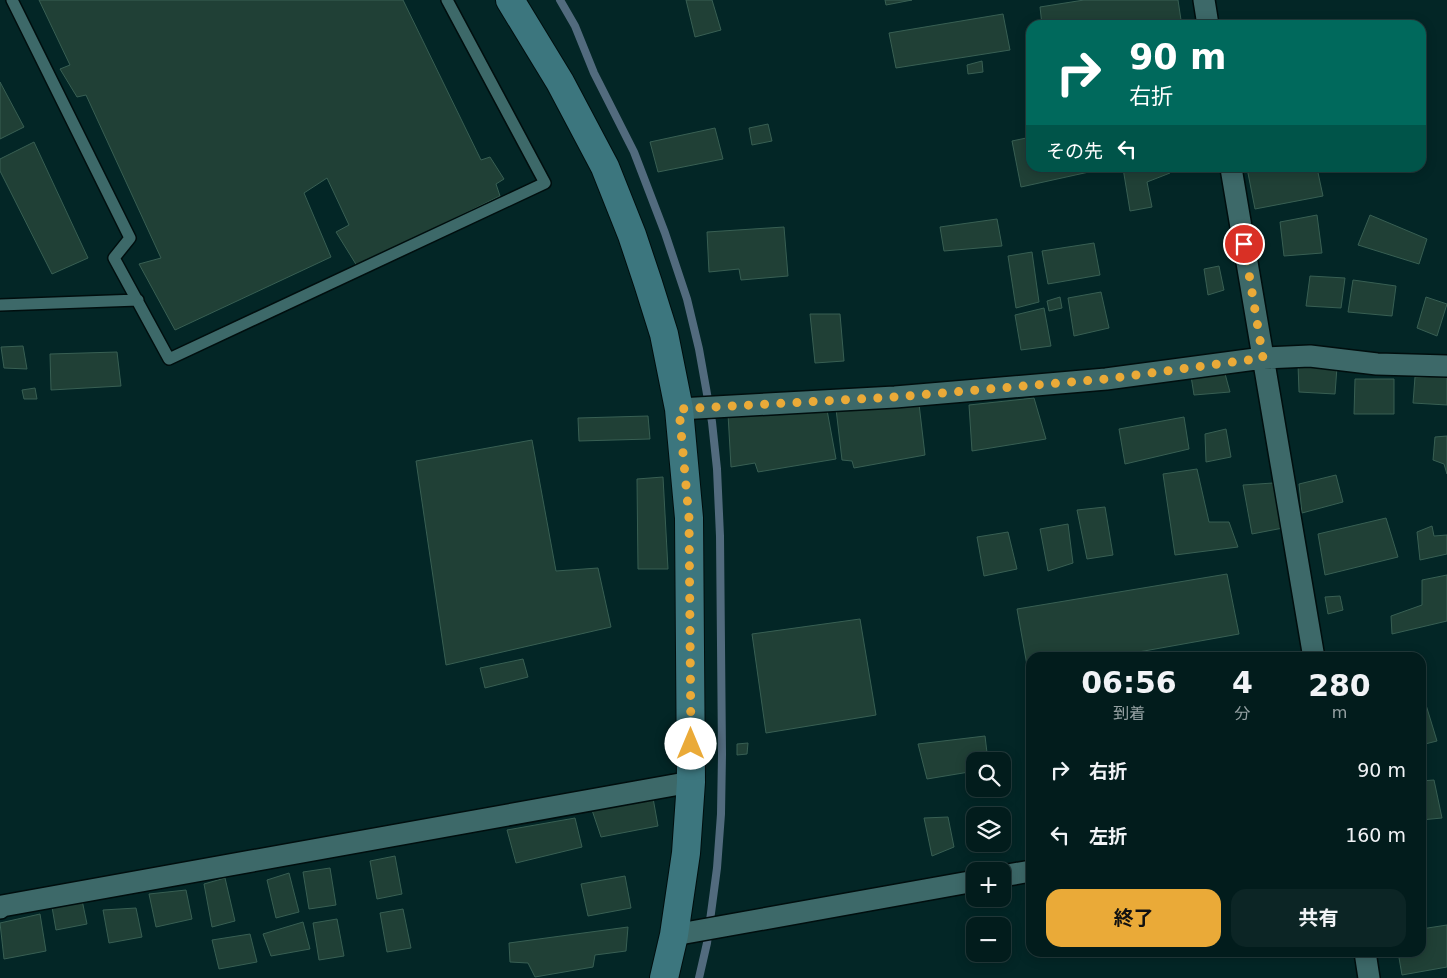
<!DOCTYPE html>
<html lang="ja">
<meta charset="utf-8">
<style>
body{margin:0;font-family:"DejaVu Sans","Noto Sans JP",sans-serif;background:#0c2525;color:#f1f3f6;height:100vh;display:flex;flex-direction:column;font-size:19px;white-space:nowrap}
*{box-sizing:border-box;margin:0}
p{font-size:16px;color:#96a1a3}
.icon{flex:none;width:28px;height:28px;fill:none;stroke:currentColor;stroke-width:2;stroke-linecap:round;stroke-linejoin:round}
.map{position:relative;flex:1;overflow:hidden}
.side{position:absolute;left:1026px;top:652px;width:400px;height:305px;display:flex;flex-direction:column;background:#021c1c;border-radius:15px;box-shadow:0 2px 12px #0003,0 0 0 1px #233a3b}
.side>*{flex:none}
.hud{position:absolute;left:1026px;top:20px;width:400px;height:152px;border-radius:15px;box-shadow:0 2px 12px #0003,0 0 0 1px #233a3b;background:#00695c;color:#fff;overflow:hidden}
.fabs{position:absolute;left:966px;top:752px;display:grid;gap:10px}
.fabs a{display:grid;place-items:center;width:45px;height:45px;border-radius:10px;background:#021c1c;box-shadow:0 2px 12px #0003,0 0 0 1px #233a3b;font-size:25px}
.pin{position:absolute;display:grid;place-items:center;width:42px;height:42px;color:#fff;margin:-21px;border:2px solid #fff;border-radius:50%;box-shadow:0 1px 5px #0007}
.me{position:absolute;width:55px;margin:-28px;rotate:0deg;stroke-linejoin:round;filter:drop-shadow(0 0 4px #0008)}
.turn{display:flex;align-items:center;gap:18px;height:105px;padding:0 20px;font-size:22px}
.turn .icon{width:65px;height:65px;stroke-width:2.5}
.turn b{display:block;font-size:35px;line-height:42px}
.then{display:flex;align-items:center;height:48px;padding:0 20px;background:#0003;gap:10px;font-size:19px}
.eta{display:flex;justify-content:space-evenly;align-items:center;height:85px;text-align:center}
.eta b{font-size:30px;font-weight:700;line-height:35px}
.cta{display:flex;gap:10px;margin-top:auto;padding:10px 20px}
.cta a{flex:1;height:58px;border-radius:15px;background:#eaaa38;color:#111;font-size:20px;font-weight:700;line-height:58px;text-align:center}
.cta a+a{background:#0c2525;color:#f1f3f6}
ul{padding:0;list-style:none}
li{display:flex;align-items:center;gap:15px;height:65px;padding:0 20px}
li div{flex:1}
li b{display:block;font-size:19px}
li em{font-style:normal}
.map>svg:first-child{display:block}
</style>
<div class="map">
<svg width="1447" height="978" viewBox="0 0 1447 978">
<rect width="100%" height="100%" fill="#032626"/>
<g fill="none" stroke-linecap="round" stroke-linejoin="round">
<path stroke="#526b7e" stroke-width="8" d="M 560,0 L 575,26 L 594,73 L 634,152 L 665,233 L 687,299 L 699,349 L 712,422 L 717,469 L 720,536 L 722,754 L 721,814 L 717,868 L 707,943 L 699,978"/>
</g>
<path fill="#204036" stroke="#385f53" d="M 39,0 L 403,0 L 481,160 L 490,157 L 504,179 L 496,184 L 500,196 L 357,266 L 336,232 L 349,225 L 327,178 L 304,193 L 331,257 L 175,330 L 139,264 L 161,258 L 86,95 L 77,97 L 60,69 L 70,65 Z
M 686,0 L 712,0 L 721,30 L 695,37 Z
M 885,0 L 912,0 L 886,5 Z
M 1084,0 L 1178,0 L 1181,20 L 1150,25 L 1042,25 L 1040,7 Z
M 1003,14 L 1010,50 L 896,68 L 889,33 Z
M 982,61 L 983,72 L 968,74 L 967,65 Z
M 0,82 L 24,127 L 0,139 Z
M 768,124 L 772,141 L 752,145 L 749,128 Z
M 715,128 L 723,159 L 658,172 L 650,142 Z
M 1031,137 L 1031,168 L 1107,168 L 1021,187 L 1012,141 Z
M 34,142 L 88,258 L 52,274 L 0,171 L 0,159 Z
M 1123,168 L 1169,168 L 1170,173 L 1147,182 L 1152,207 L 1130,211 Z
M 1247,168 L 1317,168 L 1323,196 L 1255,209 Z
M 1317,215 L 1322,253 L 1284,256 L 1280,222 Z
M 1370,215 L 1427,239 L 1419,264 L 1358,245 Z
M 997,219 L 1002,246 L 944,251 L 940,227 Z
M 784,227 L 788,276 L 741,280 L 739,269 L 709,272 L 707,232 Z
M 1094,243 L 1100,275 L 1048,284 L 1042,251 Z
M 1032,252 L 1039,302 L 1016,308 L 1008,256 Z
M 1219,266 L 1224,290 L 1208,295 L 1204,269 Z
M 1310,276 L 1345,278 L 1341,308 L 1306,306 Z
M 1353,280 L 1396,286 L 1392,316 L 1348,312 Z
M 1101,292 L 1109,328 L 1074,336 L 1068,298 Z
M 1060,297 L 1062,308 L 1049,311 L 1047,301 Z
M 1426,297 L 1447,304 L 1437,336 L 1417,328 Z
M 1044,308 L 1051,346 L 1021,350 L 1015,315 Z
M 810,314 L 840,314 L 844,361 L 815,363 Z
M 23,346 L 27,369 L 4,368 L 1,347 Z
M 117,352 L 121,386 L 51,390 L 50,354 Z
M 1298,364 L 1337,367 L 1335,394 L 1299,392 Z
M 1224,370 L 1230,392 L 1194,395 L 1191,376 Z
M 1447,376 L 1447,405 L 1413,403 L 1415,377 Z
M 1355,379 L 1394,379 L 1394,414 L 1354,414 Z
M 35,388 L 37,399 L 24,399 L 22,390 Z
M 1034,398 L 1046,439 L 972,451 L 969,405 Z
M 919,404 L 925,455 L 854,468 L 852,461 L 842,460 L 836,409 Z
M 827,410 L 836,459 L 758,472 L 755,463 L 731,467 L 728,414 Z
M 648,416 L 650,439 L 579,441 L 578,418 Z
M 1184,417 L 1189,449 L 1125,464 L 1119,429 Z
M 1226,429 L 1231,457 L 1206,462 L 1205,434 Z
M 1447,436 L 1447,474 L 1444,464 L 1433,460 L 1435,437 Z
M 532,440 L 556,571 L 598,568 L 611,627 L 446,665 L 416,461 Z
M 1197,469 L 1209,522 L 1229,522 L 1238,547 L 1175,555 L 1163,474 Z
M 1336,475 L 1343,502 L 1302,513 L 1299,484 Z
M 663,477 L 668,569 L 638,569 L 637,479 Z
M 1273,483 L 1283,528 L 1252,534 L 1243,485 Z
M 1105,507 L 1113,555 L 1087,559 L 1077,510 Z
M 1386,518 L 1398,557 L 1325,575 L 1318,534 Z
M 1068,524 L 1073,563 L 1048,571 L 1040,529 Z
M 1432,526 L 1434,536 L 1447,535 L 1447,554 L 1420,560 L 1417,532 Z
M 1008,532 L 1017,569 L 984,576 L 977,537 Z
M 1227,574 L 1239,634 L 1105,658 L 1031,658 L 1031,670 L 1028,671 L 1017,609 Z
M 1447,575 L 1447,621 L 1392,634 L 1391,616 L 1422,605 L 1422,580 Z
M 1340,596 L 1343,610 L 1328,614 L 1325,597 Z
M 860,619 L 876,715 L 766,733 L 752,634 Z
M 523,659 L 528,677 L 485,688 L 480,668 Z
M 1421,695 L 1423,695 L 1437,741 L 1421,745 Z
M 985,736 L 988,761 L 975,761 L 975,771 L 927,779 L 918,744 Z
M 748,743 L 747,754 L 737,755 L 737,744 Z
M 1434,780 L 1442,818 L 1421,820 L 1421,781 Z
M 653,798 L 658,826 L 601,837 L 592,810 Z
M 948,817 L 954,847 L 932,856 L 924,818 Z
M 575,818 L 582,847 L 516,863 L 507,830 Z
M 395,856 L 402,894 L 377,899 L 370,861 Z
M 330,868 L 336,905 L 309,909 L 303,872 Z
M 289,873 L 299,912 L 276,918 L 267,880 Z
M 625,876 L 631,908 L 588,916 L 581,884 Z
M 225,878 L 235,921 L 212,927 L 204,884 Z
M 186,890 L 192,919 L 156,927 L 149,894 Z
M 82,900 L 87,924 L 56,930 L 52,907 Z
M 136,908 L 142,937 L 109,943 L 103,910 Z
M 403,909 L 411,948 L 387,952 L 380,913 Z
M 40,914 L 46,951 L 4,959 L 0,923 Z
M 337,919 L 344,956 L 319,960 L 313,923 Z
M 303,922 L 310,949 L 271,956 L 263,934 Z
M 1447,925 L 1447,967 L 1402,975 L 1398,952 L 1421,952 L 1421,929 Z
M 628,927 L 626,951 L 595,955 L 593,967 L 535,977 L 528,963 L 510,962 L 509,943 Z
M 250,934 L 257,962 L 219,969 L 212,940 Z"/>
<g fill="none" stroke-linecap="round" stroke-linejoin="round">
<g stroke="#000e0e" stroke-width="14">
<path id="lane" d="M 12,0 L 130,238 L 114,258 L 169,359 L 545,183 L 447,0
M 0,305 L 138,300"/>
</g>
<g stroke="#000e0e" stroke-width="24">
<path id="street" d="M 1204,0 L 1208,25
M 1231,168 L 1314,658
M 679,409 L 895,397 L 1106,379 L 1263,358 L 1310,356 L 1377,364 L 1447,366
M 1002,876 L 1031,871
M 0,908 L 2,906 L 691,782
M 674,935 L 975,881
M 1365,952 L 1369,978"/>
</g>
<g stroke="#000e0e" stroke-width="30">
<path id="secondary" d="M 510,0 L 560,82 L 605,167 L 632,235 L 648,283 L 664,334 L 679,409 L 689,518 L 691,782 L 686,853 L 674,935 L 664,978"/>
</g>
<use href="#lane" stroke="#3d6969" stroke-width="11"/>
<use href="#street" stroke="#3d6969" stroke-width="21"/>
<use href="#secondary" stroke="#3c767e" stroke-width="28"/>
</g>
<g fill="none" stroke-linecap="round" stroke-linejoin="round">
<path stroke="#eaaa38" stroke-width="9" stroke-dasharray="0 16.2" d="M 691,744 L 689,518 L 679,409 L 895,397 L 1106,379 L 1263,358 L 1244,244"/>
</g>
</svg>
<div class="fabs">
<a><svg class="icon" aria-label="search" viewBox="0 0 24 24"><circle cx="10" cy="10" r="6"/><path d="M15 15l6 6"/></svg></a>
<a><svg class="icon" aria-label="layers" viewBox="0 0 24 24"><path d="M12 4l9 5-9 5-9-5zM3 14l9 5 9-5"/></svg></a>
<a>+</a>
<a>−</a>
</div>
<div class="pin" style="left:1244px;top:244px;background:#d93025"><svg class="icon" aria-label="arrive" viewBox="0 0 24 24"><path d="M6 21V4h12l-3 4 3 4H6"/></svg></div>
<svg class="me" style="left:691px;top:744px" viewBox="-20 -20 40 40"><circle r="19" fill="#fff"/><path d="M0-13L10 11 0 6-10 11z" fill="#eaaa38"/></svg>
<div class="hud">
<div class="turn"><svg class="icon" aria-label="right" viewBox="0 0 24 24"><path d="M7 20v-9h11M14 6l5 5-5 5"/></svg><div><b>90 m</b>右折</div></div>
<div class="then">その先<svg class="icon" aria-label="left" viewBox="0 0 24 24"><path d="M17 20v-9H6M10 6l-5 5 5 5"/></svg></div>
</div>
<section class="side">
<div class="eta">
<div><b>06:56</b><p>到着</p></div>
<div><b>4</b><p>分</p></div>
<div><b>280</b><p>m</p></div>
</div>
<ul>
<li><svg class="icon" aria-label="right" viewBox="0 0 24 24"><path d="M7 20v-9h11M14 6l5 5-5 5"/></svg><div><b>右折</b></div><em>90 m</em></li>
<li><svg class="icon" aria-label="left" viewBox="0 0 24 24"><path d="M17 20v-9H6M10 6l-5 5 5 5"/></svg><div><b>左折</b></div><em>160 m</em></li>
</ul>
<div class="cta"><a>終了</a><a>共有</a></div>
</section>
</div>
